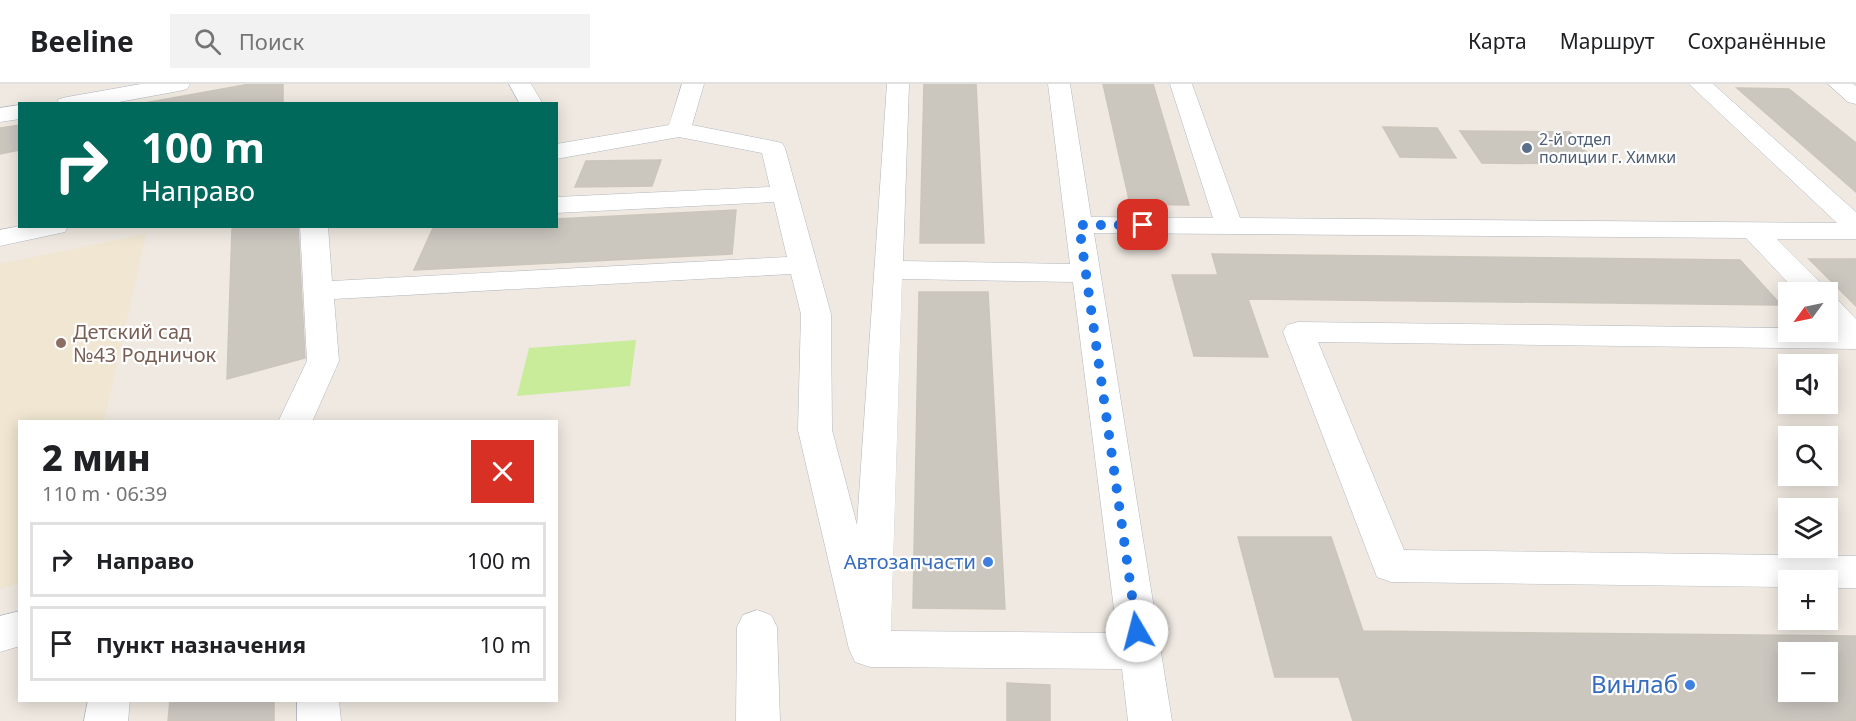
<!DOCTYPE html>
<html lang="ru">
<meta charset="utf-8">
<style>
body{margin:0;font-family:"Noto Sans",sans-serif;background:#f2f2f2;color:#202124;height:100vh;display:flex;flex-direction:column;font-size:22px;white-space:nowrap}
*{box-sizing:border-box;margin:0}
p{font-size:20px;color:#757577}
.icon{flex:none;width:33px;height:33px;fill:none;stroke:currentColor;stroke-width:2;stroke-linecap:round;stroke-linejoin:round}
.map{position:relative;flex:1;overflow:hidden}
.side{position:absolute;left:18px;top:336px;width:540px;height:282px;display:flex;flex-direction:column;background:#fff;border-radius:0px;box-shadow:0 3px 15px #0003}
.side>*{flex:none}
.guide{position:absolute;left:18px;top:18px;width:540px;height:126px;border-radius:0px;box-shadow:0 3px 15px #0003;background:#00695c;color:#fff;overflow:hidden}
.needle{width:39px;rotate:237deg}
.tools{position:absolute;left:1778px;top:198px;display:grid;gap:12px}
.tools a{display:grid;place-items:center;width:60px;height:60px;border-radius:0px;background:#fff;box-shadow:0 3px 15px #0003;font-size:30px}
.pin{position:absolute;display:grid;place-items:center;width:51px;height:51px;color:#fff;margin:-26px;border-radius:12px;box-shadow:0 3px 9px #0006}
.me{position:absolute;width:66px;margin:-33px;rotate:352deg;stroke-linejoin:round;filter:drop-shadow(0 0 4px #0008)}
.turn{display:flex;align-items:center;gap:21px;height:126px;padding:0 24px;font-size:27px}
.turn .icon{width:78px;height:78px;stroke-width:2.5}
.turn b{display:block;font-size:42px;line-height:51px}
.round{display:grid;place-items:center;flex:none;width:63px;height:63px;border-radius:0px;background:#f2f2f2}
.head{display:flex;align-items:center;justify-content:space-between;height:102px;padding:0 24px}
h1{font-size:36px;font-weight:800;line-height:45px}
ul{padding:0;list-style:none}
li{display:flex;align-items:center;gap:18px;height:75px;margin:0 12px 9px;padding:0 12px;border:3px solid #e0e0e0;border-radius:0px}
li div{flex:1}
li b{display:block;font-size:22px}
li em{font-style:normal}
header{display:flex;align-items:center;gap:36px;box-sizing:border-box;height:84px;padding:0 30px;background:#fff;border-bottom:2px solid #e0e0e0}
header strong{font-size:28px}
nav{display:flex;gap:33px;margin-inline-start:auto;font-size:21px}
.search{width:420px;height:54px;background:#f2f2f2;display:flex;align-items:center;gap:15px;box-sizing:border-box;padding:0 21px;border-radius:0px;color:#757577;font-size:22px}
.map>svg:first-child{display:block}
</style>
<header>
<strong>Beeline</strong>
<div class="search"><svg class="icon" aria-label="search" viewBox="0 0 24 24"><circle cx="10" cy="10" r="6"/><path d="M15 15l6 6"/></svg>Поиск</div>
<nav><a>Карта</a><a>Маршрут</a><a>Сохранённые</a></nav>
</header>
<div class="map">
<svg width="1856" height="637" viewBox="0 0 1856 637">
<rect width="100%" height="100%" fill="#efe9e1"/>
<path fill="#f0e6d1" d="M 146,150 L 104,337 L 20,338 L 19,499 L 0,505 L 0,180 Z"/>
<path fill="#c9ec9a" d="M 636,256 L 630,302 L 517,312 L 529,264 Z"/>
<path fill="#cbc7bf" stroke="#cbc5ba" stroke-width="1.5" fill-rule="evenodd" d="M 250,0 L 283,0 L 283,18 L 139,20 Z
M 924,0 L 976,0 L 984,159 L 920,159 Z
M 1103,0 L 1153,0 L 1189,121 L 1130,120 Z
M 1737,4 L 1789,5 L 1856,59 L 1856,108 Z
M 20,41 L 20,66 L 0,70 L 0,44 Z
M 1383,43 L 1437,44 L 1456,74 L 1400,73 Z
M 1460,47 L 1570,48 L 1596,80 L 1482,79 Z
M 661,76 L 652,102 L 575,103 L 586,77 Z
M 736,126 L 732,170 L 414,186 L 434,142 L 556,142 L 556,135 Z
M 243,142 L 298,142 L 305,274 L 227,295 L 232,145 Z
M 1212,170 L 1740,176 L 1781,221 L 1248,215 L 1268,273 L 1194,272 L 1172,191 L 1218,191 Z
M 1809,175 L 1856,175 L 1856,222 Z
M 919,208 L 988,208 L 1005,525 L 913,524 Z
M 1238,453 L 1331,453 L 1363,547 L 1856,552 L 1856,637 L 1353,637 L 1339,593 L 1275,593 ZM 1788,568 L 1827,568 L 1827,608 L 1788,608 Z
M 1007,599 L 1050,601 L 1050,637 L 1007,637 Z
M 170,616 L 274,616 L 274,637 L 168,637 Z"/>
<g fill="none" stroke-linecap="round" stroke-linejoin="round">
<g stroke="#b4b7c1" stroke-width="1">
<path id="minor" d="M 141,0 L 190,0 L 187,5 L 179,7 L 108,20 L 56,20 L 59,15 L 67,13 Z
M 509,0 L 531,0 L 543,20 L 520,20 Z
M 682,0 L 704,0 L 692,41 L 773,57 L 782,59 L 785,64 L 831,230 L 832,346 L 857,441 L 887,0 L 909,0 L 903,177 L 1070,180 L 1048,0 L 1070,0 L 1091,133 L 1213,134 L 1170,0 L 1192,0 L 1240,134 L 1837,139 L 1689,0 L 1713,0 L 1856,128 L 1856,155 L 1777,155 L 1823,201 L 1828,208 L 1827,209 L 1797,208 L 1746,154 L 1094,149 L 1172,637 L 1128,637 L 1122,585 L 870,583 L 855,578 L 849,565 L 798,346 L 801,230 L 791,190 L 334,215 L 339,277 L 312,338 L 278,338 L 307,277 L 300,142 L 328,142 L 332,197 L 787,173 L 774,118 L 556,129 L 556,113 L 770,103 L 762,69 L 679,53 L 556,75 L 556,60 L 669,41 ZM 902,195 L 1073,198 L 1117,549 L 891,547 Z
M 1828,0 L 1853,0 L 1856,2 L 1856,20 L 1848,18 Z
M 20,21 L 20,35 L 0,38 L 0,24 Z
M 20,142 L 68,142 L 65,148 L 0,162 L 0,146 Z
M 1827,213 L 1838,216 L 1856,235 L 1856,265 L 1318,258 L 1404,466 L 1856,472 L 1856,504 L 1827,504 L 1827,496 L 1788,496 L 1788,503 L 1391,498 L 1377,493 L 1283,248 L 1287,241 L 1298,238 L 1788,244 L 1788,248 L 1827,248 L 1827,244 L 1830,244 L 1827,241 Z
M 757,526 L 771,531 L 777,543 L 780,637 L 736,637 L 737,543 L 743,531 Z
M 20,527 L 20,562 L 0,568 L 0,532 Z
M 88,616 L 130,616 L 128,637 L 84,637 Z
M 297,616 L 339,616 L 341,637 L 297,637 Z"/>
</g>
<use href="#minor" fill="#fff" fill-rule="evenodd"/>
</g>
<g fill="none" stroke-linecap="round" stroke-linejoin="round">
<path stroke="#1a73e8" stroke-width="10" stroke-dasharray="0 18" d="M 1137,547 L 1079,141 L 1143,141"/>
</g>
<circle fill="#5c6f8a" stroke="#fff" stroke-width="2" cx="1527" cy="64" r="6"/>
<circle fill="#8d6e63" stroke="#fff" stroke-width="2" cx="61" cy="259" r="6"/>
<g fill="#3f7fe0" stroke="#fff" stroke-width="2">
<circle cx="988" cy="478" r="6"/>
<circle cx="1690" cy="601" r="6"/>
</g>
<g text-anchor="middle" stroke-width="4.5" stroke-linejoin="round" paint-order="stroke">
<g font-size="16" fill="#4e5e75" stroke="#fff" text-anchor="start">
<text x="1539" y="61">2-й отдел<tspan x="1539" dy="18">полиции г. Химки</tspan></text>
</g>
<g font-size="20" fill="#785e54" stroke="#fff" text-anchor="start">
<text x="73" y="255">Детский сад<tspan x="73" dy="23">№43 Родничок</tspan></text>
</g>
<g font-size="20" fill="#366cbe" stroke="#fff" text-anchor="end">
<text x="976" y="485">Автозапчасти</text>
</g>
<g font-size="24" fill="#366cbe" stroke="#fff" text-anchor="end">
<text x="1678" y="609">Винлаб</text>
</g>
</g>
</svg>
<div class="tools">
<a><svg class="needle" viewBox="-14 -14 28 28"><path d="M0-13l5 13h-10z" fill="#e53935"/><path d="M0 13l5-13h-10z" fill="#757577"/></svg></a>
<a><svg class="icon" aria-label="sound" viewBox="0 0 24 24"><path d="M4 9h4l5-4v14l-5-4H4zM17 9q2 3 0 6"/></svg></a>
<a><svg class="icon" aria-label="search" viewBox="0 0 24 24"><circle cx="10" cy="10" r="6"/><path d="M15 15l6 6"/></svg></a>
<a><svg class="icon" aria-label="layers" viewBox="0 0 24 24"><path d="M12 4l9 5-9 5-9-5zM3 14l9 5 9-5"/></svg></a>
<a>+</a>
<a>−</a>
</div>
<div class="pin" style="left:1143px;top:141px;background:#d93025"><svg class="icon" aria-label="arrive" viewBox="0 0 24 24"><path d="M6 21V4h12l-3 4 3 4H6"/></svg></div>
<svg class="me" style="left:1137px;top:547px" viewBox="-20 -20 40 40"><circle r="19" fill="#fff"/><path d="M0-13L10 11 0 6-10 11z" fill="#1a73e8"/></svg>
<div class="guide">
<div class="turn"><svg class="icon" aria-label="right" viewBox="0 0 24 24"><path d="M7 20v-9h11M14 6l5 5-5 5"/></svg><div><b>100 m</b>Направо</div></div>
</div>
<section class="side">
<div class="head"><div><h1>2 мин</h1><p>110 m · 06:39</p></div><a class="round" style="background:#d93025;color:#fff"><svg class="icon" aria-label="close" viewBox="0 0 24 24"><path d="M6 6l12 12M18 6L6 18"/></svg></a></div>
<ul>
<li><svg class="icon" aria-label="right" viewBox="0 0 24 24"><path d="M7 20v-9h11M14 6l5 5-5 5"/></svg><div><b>Направо</b></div><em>100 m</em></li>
<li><svg class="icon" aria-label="arrive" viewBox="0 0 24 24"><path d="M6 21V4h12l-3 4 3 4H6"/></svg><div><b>Пункт назначения</b></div><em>10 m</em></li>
</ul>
</section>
</div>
